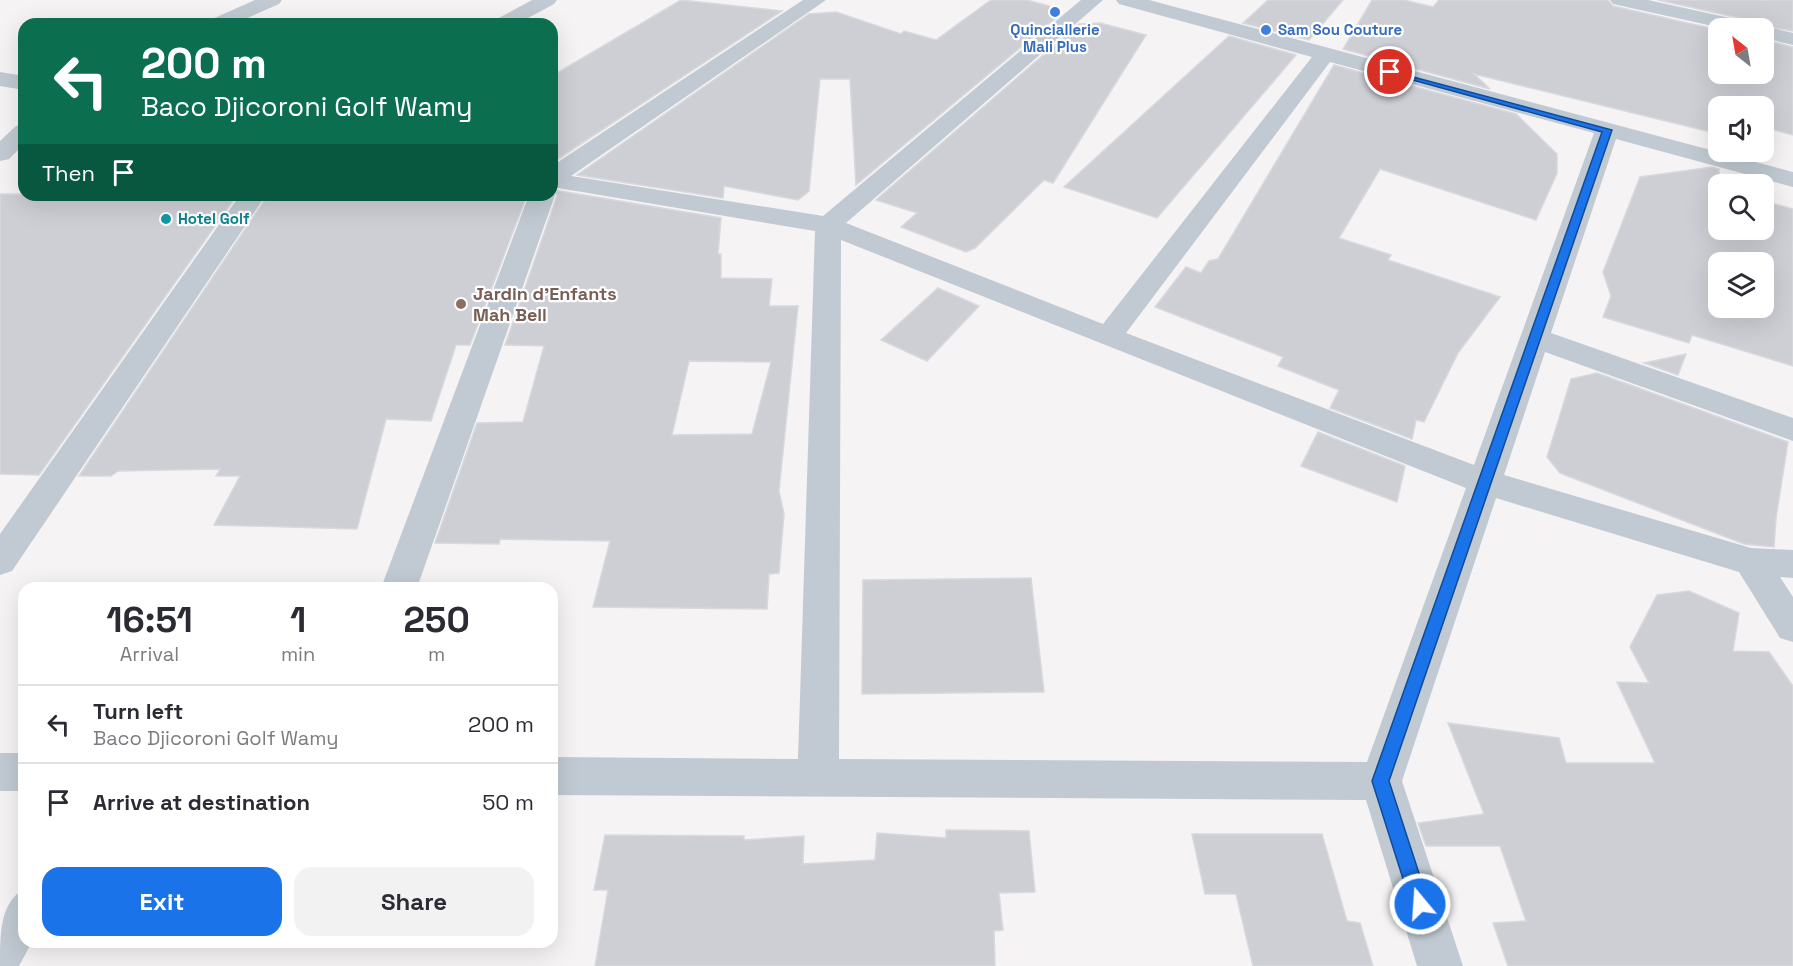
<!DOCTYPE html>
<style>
body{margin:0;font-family:"Space Grotesk",sans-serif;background:#f2f2f3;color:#2b2b33;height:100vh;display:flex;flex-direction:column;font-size:22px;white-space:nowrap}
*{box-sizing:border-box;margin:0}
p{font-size:20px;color:#7c7c81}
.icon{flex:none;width:33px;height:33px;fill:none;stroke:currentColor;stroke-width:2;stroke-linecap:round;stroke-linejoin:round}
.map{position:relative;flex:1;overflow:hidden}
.panel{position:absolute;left:18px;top:582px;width:540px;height:366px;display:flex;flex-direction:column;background:#fff;border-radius:18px;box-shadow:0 6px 24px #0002}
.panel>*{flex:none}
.banner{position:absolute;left:18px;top:18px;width:540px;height:183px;border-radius:18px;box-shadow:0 6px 24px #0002;background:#0b6e4f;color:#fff;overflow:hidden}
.needle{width:39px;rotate:329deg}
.fabs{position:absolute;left:1708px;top:18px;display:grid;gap:12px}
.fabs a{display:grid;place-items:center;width:66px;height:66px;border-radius:12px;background:#fff;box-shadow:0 6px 24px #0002;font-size:30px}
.pin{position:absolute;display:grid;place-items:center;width:51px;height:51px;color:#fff;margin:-26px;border:3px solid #fff;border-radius:50%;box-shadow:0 2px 6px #0007}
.me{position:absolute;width:66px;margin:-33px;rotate:342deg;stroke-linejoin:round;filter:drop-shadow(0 0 4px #0008)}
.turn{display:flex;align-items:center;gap:21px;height:126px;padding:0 24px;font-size:27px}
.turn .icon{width:78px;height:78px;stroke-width:2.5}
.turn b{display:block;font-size:42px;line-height:51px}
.then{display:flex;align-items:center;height:57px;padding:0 24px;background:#0003;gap:12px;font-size:22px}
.eta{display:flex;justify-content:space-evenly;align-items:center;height:102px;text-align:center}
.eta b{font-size:36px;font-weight:600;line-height:42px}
.primary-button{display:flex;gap:12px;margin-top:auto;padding:12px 24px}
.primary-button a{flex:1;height:69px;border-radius:18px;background:#1a73e8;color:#fff;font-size:24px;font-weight:600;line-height:69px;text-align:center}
.primary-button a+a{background:#f2f2f3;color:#2b2b33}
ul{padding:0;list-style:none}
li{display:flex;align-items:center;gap:18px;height:78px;padding:0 24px;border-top:2px solid #e1e1e2}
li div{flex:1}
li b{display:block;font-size:22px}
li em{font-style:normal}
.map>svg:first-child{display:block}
</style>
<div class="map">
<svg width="1793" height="966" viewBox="0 0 1793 966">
<rect width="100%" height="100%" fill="#f5f3f3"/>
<path fill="#cdcfd5" stroke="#d7d9de" stroke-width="1.5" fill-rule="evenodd" d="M 681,0 L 782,11 L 552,163 L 552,76 Z
M 991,0 L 1027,0 L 1049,6 L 1057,17 L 856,185 L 850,79 L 820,79 L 809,191 L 798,200 L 724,186 L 723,198 L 577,175 L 809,14 L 836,12 L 901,34 L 904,31 L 936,40 Z
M 1268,0 L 1343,0 L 1309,40 L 1243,23 Z
M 1372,0 L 1404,0 L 1433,7 L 1439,0 L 1608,0 L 1613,6 L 1719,30 L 1719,74 L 1764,74 L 1764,40 L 1793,47 L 1793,135 L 1764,127 L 1764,106 L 1719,106 L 1719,134 L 1474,74 L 1490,89 L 1343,49 Z
M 1658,0 L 1793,0 L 1793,31 L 1758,25 L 1748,20 Z
M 1100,23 L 1146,35 L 1053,183 L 1044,180 L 975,248 L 966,252 L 901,227 L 917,213 L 876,200 L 1079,24 Z
M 1229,36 L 1296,55 L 1157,218 L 1064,187 Z
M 1334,65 L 1516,114 L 1557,154 L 1557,173 L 1536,220 L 1380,169 L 1339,238 L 1391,255 L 1388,260 L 1500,297 L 1458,353 L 1424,422 L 1416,420 L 1412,439 L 1330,408 L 1339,390 L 1278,366 L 1283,357 L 1155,307 L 1186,267 L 1201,273 L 1209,261 L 1218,259 Z
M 1712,167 L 1719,169 L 1719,230 L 1764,230 L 1764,201 L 1793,209 L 1793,366 L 1692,335 L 1689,343 L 1603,317 L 1611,296 L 1603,272 L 1640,177 ZM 1719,262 L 1764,262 L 1764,308 L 1719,308 Z
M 554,190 L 721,218 L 718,254 L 721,254 L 721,278 L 772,279 L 769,306 L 798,306 L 779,491 L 784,514 L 779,573 L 769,574 L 767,609 L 593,607 L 610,541 L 500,539 L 499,544 L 435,543 L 477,423 L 523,422 L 544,346 L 505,345 L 557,196 ZM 689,361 L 771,362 L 752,434 L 672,435 Z
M 0,194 L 237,195 L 39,475 L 0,474 Z
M 268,195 L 527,195 L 470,345 L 456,345 L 431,421 L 386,419 L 357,529 L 214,525 L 240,476 L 216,476 L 220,469 L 118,471 L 111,476 L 79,476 Z
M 938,288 L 979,306 L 927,361 L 881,340 Z
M 1686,354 L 1678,375 L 1644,363 Z
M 1597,373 L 1788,442 L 1776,518 L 1774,547 L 1744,544 L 1560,473 L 1547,457 L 1571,379 Z
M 1318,432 L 1405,466 L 1397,502 L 1301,466 Z
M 1031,578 L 1044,692 L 862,694 L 863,580 Z
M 1689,591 L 1739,613 L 1733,651 L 1769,652 L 1793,686 L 1793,966 L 1508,966 L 1493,923 L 1526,921 L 1500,846 L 1426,846 L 1418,823 L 1484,814 L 1448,723 L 1559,738 L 1566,763 L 1655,763 L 1617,682 L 1649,683 L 1630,647 L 1657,595 Z
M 946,830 L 1029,831 L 1035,892 L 999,893 L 1003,930 L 994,931 L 995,966 L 595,966 L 608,890 L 594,890 L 605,835 L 744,836 L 744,840 L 804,836 L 803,864 L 875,860 L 877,833 L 946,838 Z
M 1192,834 L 1322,834 L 1347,921 L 1360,923 L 1373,966 L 1253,966 L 1236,894 L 1205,894 Z"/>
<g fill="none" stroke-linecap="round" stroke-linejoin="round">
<path fill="#c1cad2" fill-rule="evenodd" d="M 255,0 L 282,0 L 279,4 L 234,24 L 207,24 L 210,20 Z
M 532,0 L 557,0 L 554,4 L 517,24 L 492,24 L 495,20 Z
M 803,0 L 826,0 L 571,176 L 823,216 L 1081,0 L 1103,0 L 846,223 L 1103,324 L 1312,57 L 1119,4 L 1116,0 L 1149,0 L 1793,172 L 1793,187 L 1616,139 L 1551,333 L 1793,418 L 1793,441 L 1545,352 L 1504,475 L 1751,548 L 1793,550 L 1793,578 L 1780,577 L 1793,597 L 1793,642 L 1780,638 L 1739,572 L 1496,498 L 1402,781 L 1463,966 L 1417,966 L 1366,800 L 552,795 L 552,757 L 798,759 L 815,231 L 552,187 L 552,166 ZM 1330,62 L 1594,133 L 1474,465 L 1126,333 ZM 841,240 L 1466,488 L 1367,762 L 839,759 Z
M 1610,0 L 1648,0 L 1748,22 L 1758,27 L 1764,26 L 1793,33 L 1793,45 L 1764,38 L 1764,28 L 1722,28 L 1613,4 Z
M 0,72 L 24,76 L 24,90 L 0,86 Z
M 24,124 L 24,144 L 9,159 L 0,161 L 0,141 L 16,126 Z
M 552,191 L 555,195 L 417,588 L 381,588 L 529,195 L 552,195 Z
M 240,195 L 266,195 L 12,571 L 0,575 L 0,534 Z
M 0,753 L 24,753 L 24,791 L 0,791 Z
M 24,889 L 24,942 L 32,942 L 19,966 L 0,966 C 0,933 0,903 24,889 Z"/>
</g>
<path fill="#1a73e8" stroke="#114b97" stroke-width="1.5" d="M 1387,70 L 1612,130 L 1389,781 L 1429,904 L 1427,911 L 1420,913 L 1414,911 L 1411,904 L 1372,781 L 1602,132 L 1387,73 Z"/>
<g fill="#3f7fe0" stroke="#fff" stroke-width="2">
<circle cx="1055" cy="12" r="6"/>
<circle cx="1266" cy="30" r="6"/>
</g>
<circle fill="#0f9aa8" stroke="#fff" stroke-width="2" cx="166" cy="219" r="6"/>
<circle fill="#8d6e63" stroke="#fff" stroke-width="2" cx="461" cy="304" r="6"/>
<g text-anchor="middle" stroke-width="4.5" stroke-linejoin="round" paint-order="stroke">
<g font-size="15" font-weight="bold" fill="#366cbe" stroke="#fff">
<text x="1055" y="35">Quinciallerie<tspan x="1055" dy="17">Mali Plus</tspan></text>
<text x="1278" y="35" text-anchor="start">Sam Sou Couture</text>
</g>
<g font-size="15" font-weight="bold" fill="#0d838f" stroke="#fff" text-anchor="start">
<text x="178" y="224">Hotel Golf</text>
</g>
<g font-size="18" font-weight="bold" fill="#785e54" stroke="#fff" text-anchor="start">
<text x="473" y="300">Jardin d'Enfants<tspan x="473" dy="21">Mah Bell</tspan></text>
</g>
</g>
</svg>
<div class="fabs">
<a><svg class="needle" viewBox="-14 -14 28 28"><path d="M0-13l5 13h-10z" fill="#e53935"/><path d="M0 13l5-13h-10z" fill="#7c7c81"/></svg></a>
<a><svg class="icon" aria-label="sound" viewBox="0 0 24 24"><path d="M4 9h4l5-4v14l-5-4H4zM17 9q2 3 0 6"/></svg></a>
<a><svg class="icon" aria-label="search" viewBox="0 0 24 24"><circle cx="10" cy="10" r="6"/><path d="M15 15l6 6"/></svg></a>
<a><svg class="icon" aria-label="layers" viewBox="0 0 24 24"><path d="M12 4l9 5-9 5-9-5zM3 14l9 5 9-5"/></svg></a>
</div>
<div class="pin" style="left:1390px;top:72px;background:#d93025"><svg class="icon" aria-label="arrive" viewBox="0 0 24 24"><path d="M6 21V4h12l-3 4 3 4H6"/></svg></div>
<svg class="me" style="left:1420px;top:904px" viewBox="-20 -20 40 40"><circle r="17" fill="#1a73e8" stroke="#fff" stroke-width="3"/><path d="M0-11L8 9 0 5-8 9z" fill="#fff"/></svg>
<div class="banner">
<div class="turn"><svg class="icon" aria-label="left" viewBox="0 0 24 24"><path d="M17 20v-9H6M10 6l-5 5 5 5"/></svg><div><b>200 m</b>Baco Djicoroni Golf Wamy</div></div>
<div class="then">Then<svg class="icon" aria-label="arrive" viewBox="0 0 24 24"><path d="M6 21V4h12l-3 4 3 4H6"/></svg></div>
</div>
<section class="panel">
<div class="eta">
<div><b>16:51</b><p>Arrival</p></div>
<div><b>1</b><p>min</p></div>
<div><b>250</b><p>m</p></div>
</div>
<ul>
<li><svg class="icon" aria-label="left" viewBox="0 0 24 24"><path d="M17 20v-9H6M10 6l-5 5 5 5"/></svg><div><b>Turn left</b><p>Baco Djicoroni Golf Wamy</p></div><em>200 m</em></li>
<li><svg class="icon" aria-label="arrive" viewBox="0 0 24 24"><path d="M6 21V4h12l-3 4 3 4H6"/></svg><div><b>Arrive at destination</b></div><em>50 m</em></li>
</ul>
<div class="primary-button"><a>Exit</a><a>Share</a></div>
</section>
</div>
